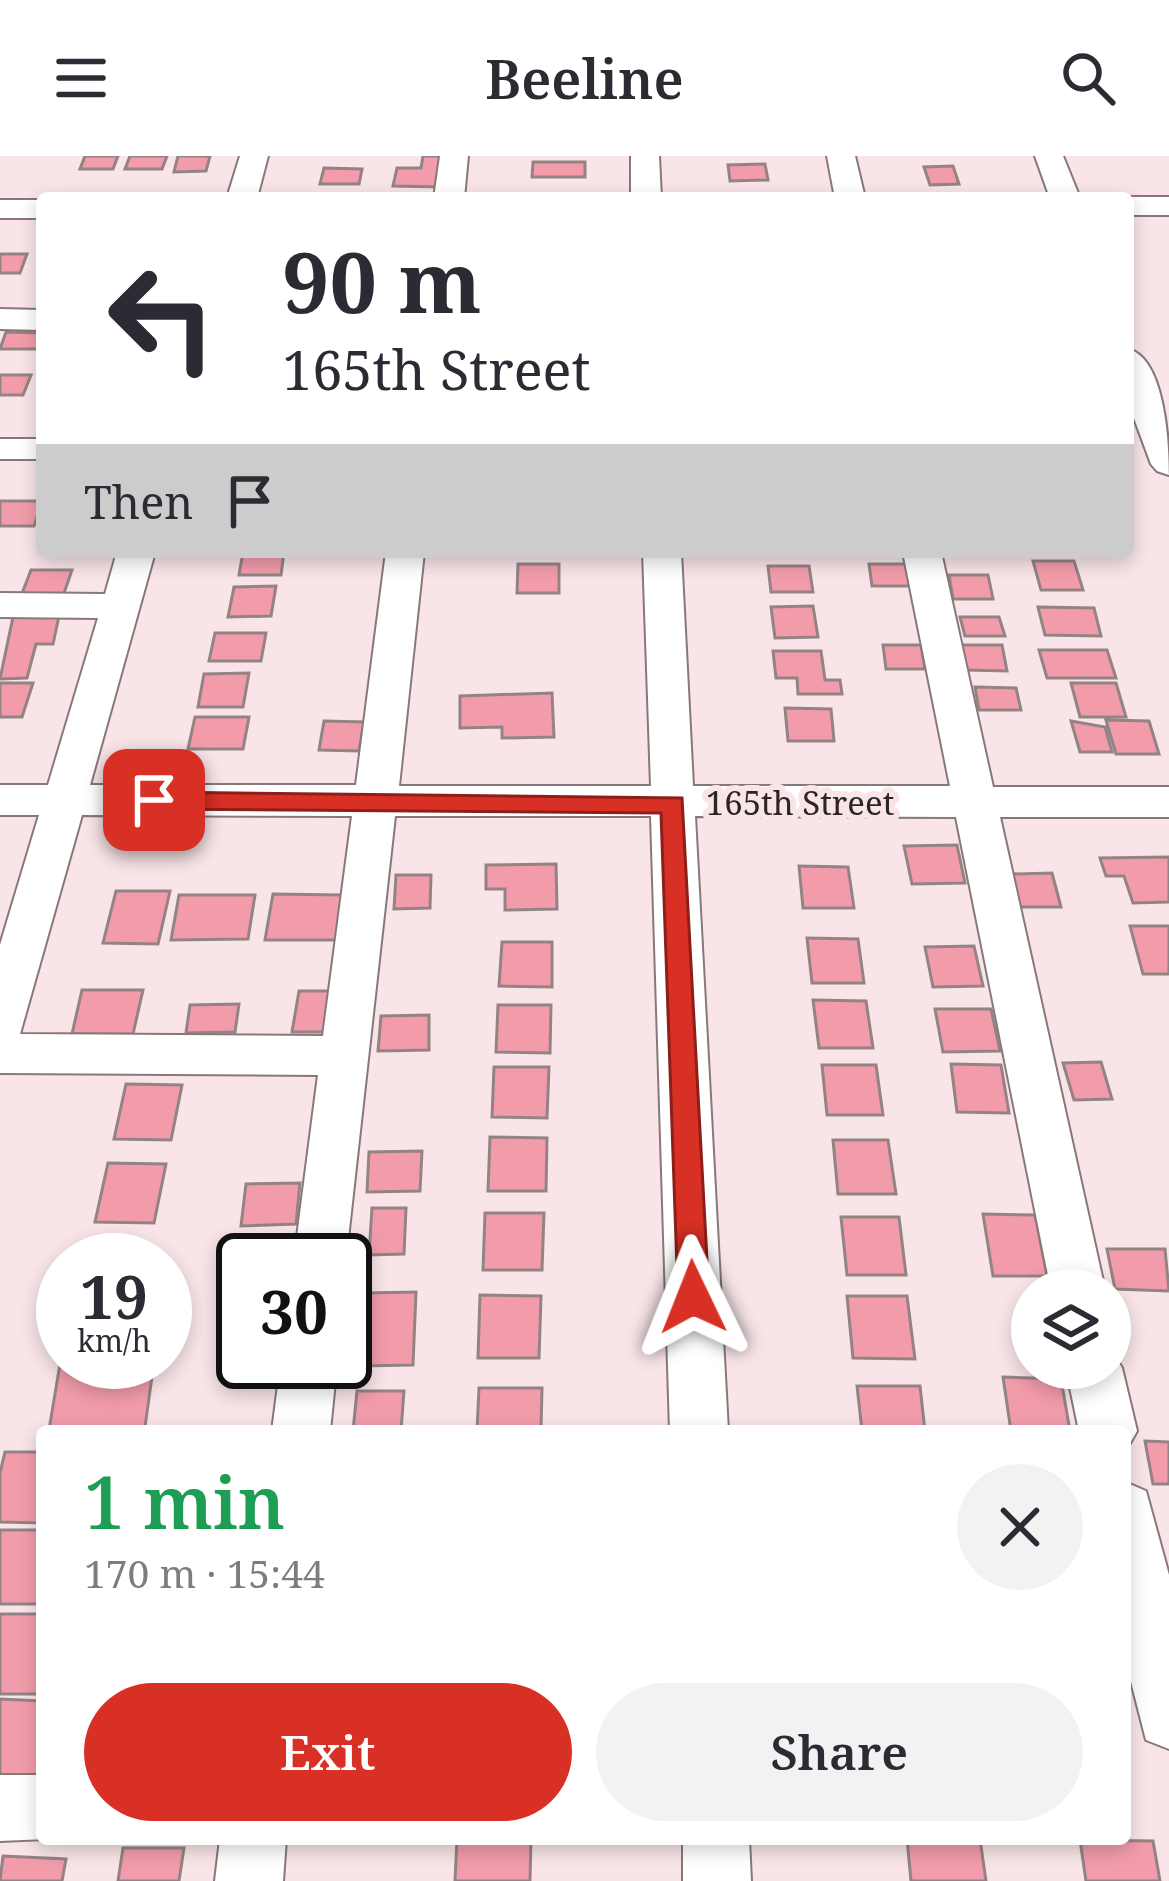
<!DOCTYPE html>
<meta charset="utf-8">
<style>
body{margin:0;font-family:"Noto Serif",serif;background:#f2f2f3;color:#2b2b33;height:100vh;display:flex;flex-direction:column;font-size:45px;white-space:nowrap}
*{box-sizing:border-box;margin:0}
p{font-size:39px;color:#7c7c81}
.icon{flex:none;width:66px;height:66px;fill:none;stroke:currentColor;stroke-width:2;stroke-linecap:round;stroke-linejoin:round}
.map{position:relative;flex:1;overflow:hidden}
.sheet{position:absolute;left:36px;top:1269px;width:1095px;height:420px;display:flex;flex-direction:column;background:#fff;border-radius:12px;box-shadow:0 6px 18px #0003}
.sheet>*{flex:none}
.top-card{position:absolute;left:36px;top:36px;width:1098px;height:366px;border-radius:12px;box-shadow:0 6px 18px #0003;background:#fff;color:#2b2b33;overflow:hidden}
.tools{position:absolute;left:1011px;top:1113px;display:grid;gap:24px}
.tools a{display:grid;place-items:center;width:120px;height:120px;border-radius:50%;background:#fff;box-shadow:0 6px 18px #0003;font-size:60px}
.speed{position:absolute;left:36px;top:1077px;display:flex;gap:24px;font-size:60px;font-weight:700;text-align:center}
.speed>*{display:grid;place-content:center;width:156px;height:156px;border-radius:50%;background:#fff;box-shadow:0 6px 18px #0003;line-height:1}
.speed small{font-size:30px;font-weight:400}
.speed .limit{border:6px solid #111;border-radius:18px;background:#fff;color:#111}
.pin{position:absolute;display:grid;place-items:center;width:102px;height:102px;color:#fff;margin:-51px;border-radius:24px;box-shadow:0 6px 18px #0006}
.me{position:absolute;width:132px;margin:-66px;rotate:358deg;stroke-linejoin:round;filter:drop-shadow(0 0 9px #0008)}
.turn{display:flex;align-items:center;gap:42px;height:252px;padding:0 48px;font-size:54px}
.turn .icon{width:156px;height:156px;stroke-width:2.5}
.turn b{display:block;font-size:84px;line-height:102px}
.then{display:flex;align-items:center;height:114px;padding:0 48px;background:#0003;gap:24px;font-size:45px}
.round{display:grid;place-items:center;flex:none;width:126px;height:126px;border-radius:63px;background:#f2f2f3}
.overview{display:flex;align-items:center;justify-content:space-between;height:204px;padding:0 48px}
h1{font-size:72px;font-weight:600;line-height:90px;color:#1e9e55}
.primary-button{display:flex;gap:24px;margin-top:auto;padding:24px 48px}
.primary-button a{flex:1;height:138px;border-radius:72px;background:#d93025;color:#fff;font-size:48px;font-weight:600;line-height:138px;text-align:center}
.primary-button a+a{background:#f2f2f3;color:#2b2b33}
header{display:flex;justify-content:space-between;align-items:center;height:156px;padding:0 48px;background:#fff;font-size:54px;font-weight:600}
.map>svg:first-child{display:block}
</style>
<header><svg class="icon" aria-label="menu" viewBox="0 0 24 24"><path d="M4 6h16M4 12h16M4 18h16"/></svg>Beeline<svg class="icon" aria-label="search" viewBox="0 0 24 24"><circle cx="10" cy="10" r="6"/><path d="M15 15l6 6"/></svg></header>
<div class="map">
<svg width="1169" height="1725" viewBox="0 0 1169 1725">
<rect width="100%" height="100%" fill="#f9e5e8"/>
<path fill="#f29cab" stroke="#948385" stroke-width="3" d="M 85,0 L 118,0 L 113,13 L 80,13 Z
M 130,0 L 167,0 L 162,13 L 125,13 Z
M 178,0 L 210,0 L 206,15 L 174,16 Z
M 423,0 L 444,0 L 439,31 L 393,30 L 397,12 L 421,12 Z
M 533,6 L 585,6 L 585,21 L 532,21 Z
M 765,8 L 768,24 L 730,25 L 728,9 Z
M 953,10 L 959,28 L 930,29 L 924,11 Z
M 324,12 L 362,13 L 359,28 L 320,28 Z
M 0,98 L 27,98 L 20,117 L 0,117 Z
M 6,176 L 42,177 L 42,193 L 0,193 Z
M 0,219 L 31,219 L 23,239 L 0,239 Z
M 0,345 L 42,345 L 42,346 L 34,370 L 0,370 Z
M 243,396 L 284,396 L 281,419 L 239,419 Z
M 1033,405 L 1074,405 L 1083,434 L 1041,434 Z
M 518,408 L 559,408 L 559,437 L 517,437 Z
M 869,408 L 908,408 L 912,430 L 872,430 Z
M 768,410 L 809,410 L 813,436 L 771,436 Z
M 31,414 L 72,414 L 63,440 L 21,440 Z
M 949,419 L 988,419 L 993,443 L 953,443 Z
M 276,430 L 271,460 L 228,461 L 234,431 Z
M 813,450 L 818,481 L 775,482 L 771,451 Z
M 1038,451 L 1094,452 L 1101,480 L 1045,479 Z
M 59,460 L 53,488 L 36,488 L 27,522 L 0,523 L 13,461 Z
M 960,461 L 999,461 L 1005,480 L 965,480 Z
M 215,477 L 266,477 L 261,505 L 209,505 Z
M 883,489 L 921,489 L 925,513 L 886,513 Z
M 961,489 L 1002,489 L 1007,515 L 966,514 Z
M 1039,494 L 1107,494 L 1116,522 L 1047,522 Z
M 773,495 L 821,495 L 825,524 L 840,524 L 842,538 L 798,538 L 797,522 L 776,522 Z
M 249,517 L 243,551 L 198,551 L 204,518 Z
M 0,527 L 33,527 L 22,561 L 0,561 Z
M 1071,527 L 1116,527 L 1126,561 L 1080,561 Z
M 975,531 L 1016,532 L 1021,554 L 979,554 Z
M 552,537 L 554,581 L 502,582 L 502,571 L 460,572 L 460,540 Z
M 785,552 L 831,553 L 834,585 L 788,585 Z
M 195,561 L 249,561 L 243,593 L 188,593 Z
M 1106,564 L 1149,565 L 1159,598 L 1116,598 Z
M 324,565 L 364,566 L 359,595 L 319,594 Z
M 1071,565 L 1105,571 L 1112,596 L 1080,596 Z
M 957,689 L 965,727 L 912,728 L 904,690 Z
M 1169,701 L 1169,746 L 1133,747 L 1124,720 L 1106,720 L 1100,702 Z
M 556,708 L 557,753 L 505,754 L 505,733 L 486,733 L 486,709 Z
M 799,710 L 848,711 L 854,752 L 803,752 Z
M 1052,717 L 1061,751 L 1019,751 L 1011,718 Z
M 396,719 L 431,719 L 430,752 L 394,753 Z
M 116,735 L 170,735 L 158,788 L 103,787 Z
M 273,738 L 342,739 L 336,784 L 265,784 Z
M 179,739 L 255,739 L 248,783 L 171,784 Z
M 1130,770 L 1169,770 L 1169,818 L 1143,818 Z
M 807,782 L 858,783 L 864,827 L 812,827 Z
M 502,786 L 552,786 L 552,831 L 499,830 Z
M 974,790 L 983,830 L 933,831 L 925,791 Z
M 82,834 L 143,834 L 133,878 L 72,878 Z
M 299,835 L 334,835 L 328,876 L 292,876 Z
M 813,844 L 866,845 L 873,892 L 819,892 Z
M 239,848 L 235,876 L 186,877 L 190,849 Z
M 498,849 L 551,849 L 550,897 L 496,896 Z
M 935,853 L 991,853 L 1000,895 L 943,896 Z
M 429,859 L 429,894 L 378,895 L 381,860 Z
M 1101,906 L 1112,943 L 1074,944 L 1063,907 Z
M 951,908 L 1001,909 L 1009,957 L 957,956 Z
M 822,909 L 876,909 L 883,959 L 827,959 Z
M 494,911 L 549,911 L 547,962 L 492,961 Z
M 126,928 L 182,929 L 171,984 L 114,983 Z
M 490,981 L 547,982 L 546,1035 L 488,1035 Z
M 833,984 L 888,984 L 896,1038 L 838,1038 Z
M 422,995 L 420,1035 L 367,1036 L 369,996 Z
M 108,1007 L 166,1008 L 154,1067 L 95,1066 Z
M 300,1027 L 296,1068 L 241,1070 L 246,1028 Z
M 372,1052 L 406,1052 L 404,1098 L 369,1099 Z
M 485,1057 L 544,1057 L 542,1114 L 483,1114 Z
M 983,1058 L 1035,1059 L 1047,1120 L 993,1120 Z
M 841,1061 L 899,1061 L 906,1119 L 847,1119 Z
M 1107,1093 L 1165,1093 L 1169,1135 L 1115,1133 Z
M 416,1136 L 413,1209 L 360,1210 L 365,1137 Z
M 480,1139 L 541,1140 L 539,1202 L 478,1202 Z
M 847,1140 L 907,1140 L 915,1203 L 853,1202 Z
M 61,1202 L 63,1206 L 154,1206 L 145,1271 L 49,1274 Z
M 1003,1221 L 1061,1223 L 1070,1275 L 1011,1275 Z
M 857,1230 L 920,1230 L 925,1275 L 862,1275 Z
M 479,1232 L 542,1232 L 541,1275 L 477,1275 Z
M 357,1235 L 404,1235 L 401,1275 L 353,1275 Z
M 1145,1285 L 1169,1286 L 1169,1328 L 1153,1328 Z
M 5,1296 L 42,1296 L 42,1367 L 0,1366 L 0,1317 Z
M 0,1374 L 42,1374 L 42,1448 L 0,1448 Z
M 0,1458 L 42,1458 L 42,1538 L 0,1538 Z
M 0,1543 L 42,1545 L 42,1631 L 0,1630 Z
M 457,1683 L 531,1683 L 530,1725 L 455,1725 Z
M 907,1683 L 980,1683 L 986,1725 L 911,1725 Z
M 1080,1684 L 1153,1685 L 1160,1725 L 1086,1725 Z
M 123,1692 L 184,1692 L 179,1725 L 118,1725 Z
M 3,1700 L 66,1703 L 62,1725 L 0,1725 Z"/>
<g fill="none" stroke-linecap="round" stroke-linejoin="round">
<g stroke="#89787a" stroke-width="4">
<path id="minor" d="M 240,0 L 268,0 L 257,42 L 227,42 Z
M 440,0 L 468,0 L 464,42 L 434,42 Z
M 631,0 L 659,0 L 661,42 L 631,42 Z
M 827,0 L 855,0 L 865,42 L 835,42 Z
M 1035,0 L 1063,0 L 1080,42 L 1050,42 Z
M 1128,41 L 1169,41 L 1169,59 L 1128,59 Z
M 0,44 L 42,44 L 42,62 L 0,62 Z
M 0,153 L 42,154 L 42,174 L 0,173 Z
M 1128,193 C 1165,202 1169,287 1169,319 L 1157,315 L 1151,308 L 1128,246 Z
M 0,283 L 42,283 L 42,303 L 0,303 Z
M 117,396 L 155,396 L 90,629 L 356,629 L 386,396 L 424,396 L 399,630 L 651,630 L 643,396 L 681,396 L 693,630 L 950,630 L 903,396 L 941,396 L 993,631 L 1169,631 L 1169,661 L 1000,661 L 1105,1134 L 1051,1134 L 956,661 L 695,660 L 728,1275 L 670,1275 L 651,660 L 395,660 L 345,1110 L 345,1104 L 294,1104 L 318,919 L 0,917 L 0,789 L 39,659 L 0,659 L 0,629 L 48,629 L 98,462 L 0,461 L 0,437 L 105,438 ZM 82,659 L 352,660 L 323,880 L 20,878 Z
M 1110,1192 L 1122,1212 L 1137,1275 L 1125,1296 L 1125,1275 L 1079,1275 L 1066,1212 L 1110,1212 Z
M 281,1206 L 337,1206 L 330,1275 L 272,1275 Z
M 1125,1326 L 1146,1335 L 1169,1419 L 1169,1593 L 1146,1584 L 1125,1502 Z
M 0,1619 L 42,1619 L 42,1683 L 47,1683 L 0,1685 Z
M 220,1683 L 286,1683 L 283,1725 L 215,1725 Z
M 683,1683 L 749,1683 L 751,1725 L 683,1725 Z"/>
</g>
<use href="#minor" fill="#fff" fill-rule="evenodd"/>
</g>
<path fill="#d93025" stroke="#8d1f18" stroke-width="3" d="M 154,636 L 682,642 L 709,1141 L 704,1150 L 693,1154 L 682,1150 L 678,1141 L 661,657 L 154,653 L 141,644 Z"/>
<g text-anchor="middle" stroke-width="12" stroke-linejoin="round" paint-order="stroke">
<g font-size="33" fill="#2c2526" stroke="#f9e5e8">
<text x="800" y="659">165th Street</text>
</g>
</g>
</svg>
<div class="tools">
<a><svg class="icon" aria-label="layers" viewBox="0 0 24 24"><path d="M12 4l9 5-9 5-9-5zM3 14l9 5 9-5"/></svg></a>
</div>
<div class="speed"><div>19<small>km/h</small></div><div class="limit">30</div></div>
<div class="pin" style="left:154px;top:644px;background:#d93025"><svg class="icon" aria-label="arrive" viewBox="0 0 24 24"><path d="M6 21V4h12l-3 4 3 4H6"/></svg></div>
<svg class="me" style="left:693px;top:1141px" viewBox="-20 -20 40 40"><path d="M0-17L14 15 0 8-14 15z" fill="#d93025" stroke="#fff" stroke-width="4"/></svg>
<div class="top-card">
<div class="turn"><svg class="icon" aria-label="left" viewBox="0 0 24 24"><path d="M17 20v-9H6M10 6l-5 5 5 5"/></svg><div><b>90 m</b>165th Street</div></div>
<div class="then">Then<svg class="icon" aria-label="arrive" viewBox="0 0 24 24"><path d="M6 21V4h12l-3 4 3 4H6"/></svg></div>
</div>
<section class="sheet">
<div class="overview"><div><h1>1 min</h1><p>170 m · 15:44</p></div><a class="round"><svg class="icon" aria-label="close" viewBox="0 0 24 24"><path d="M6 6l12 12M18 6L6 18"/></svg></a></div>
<div class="primary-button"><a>Exit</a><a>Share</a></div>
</section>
</div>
